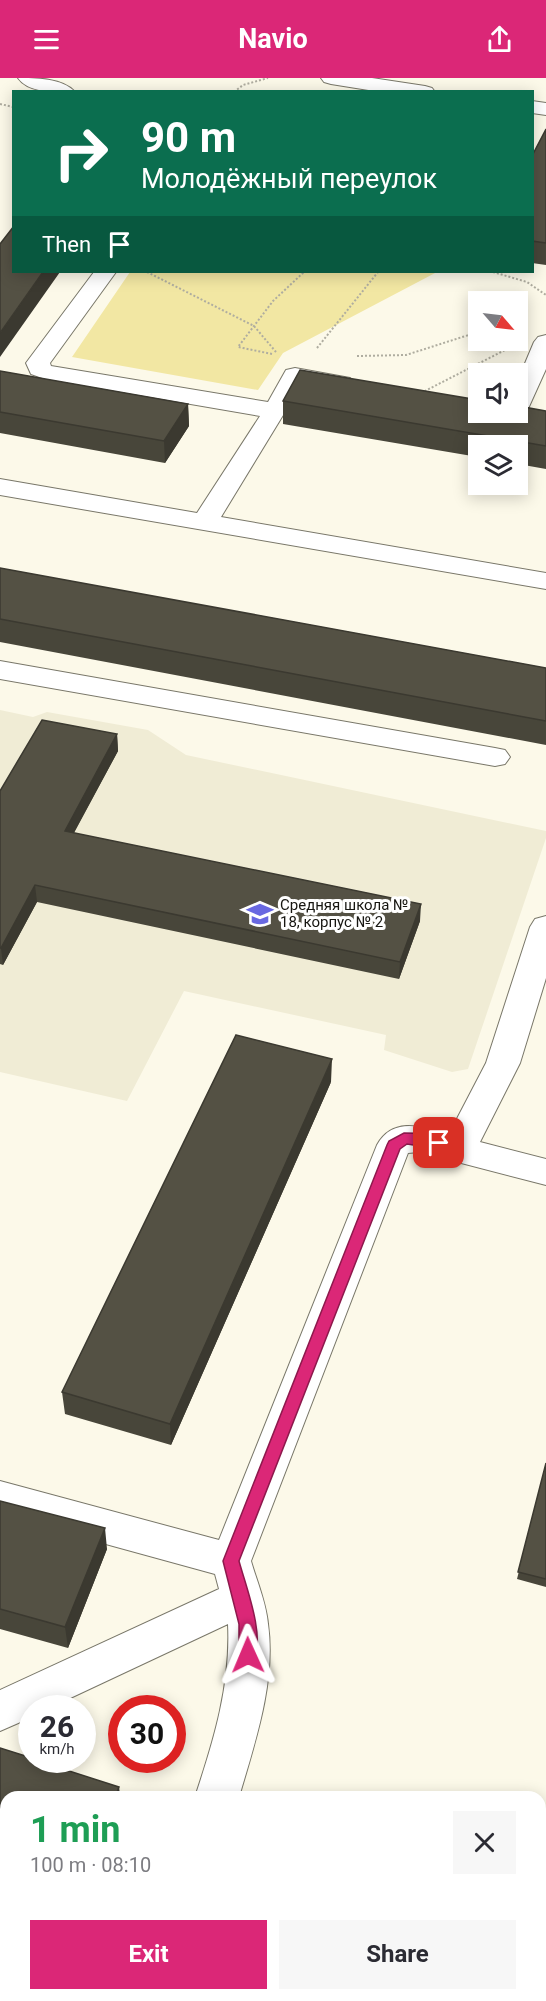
<!DOCTYPE html>
<meta charset="utf-8">
<style>
body{margin:0;font-family:Roboto,sans-serif;background:#f7f7f7;color:#2b2b33;height:100vh;display:flex;flex-direction:column;font-size:22px;white-space:nowrap}
*{box-sizing:border-box;margin:0}
p{font-size:20px;color:#7c7c81}
.icon{flex:none;width:33px;height:33px;fill:none;stroke:currentColor;stroke-width:2;stroke-linecap:round;stroke-linejoin:round}
.map{position:relative;flex:1;overflow:hidden}
.panel{position:absolute;left:0px;top:1713px;width:546px;height:210px;display:flex;flex-direction:column;background:#fff;border-radius:18px 18px 0 0;box-shadow:0 3px 15px #0003}
.panel>*{flex:none}
.hud{position:absolute;left:12px;top:12px;width:522px;height:183px;border-radius:0px;box-shadow:0 3px 15px #0003;background:#0b6e4f;color:#fff;overflow:hidden}
.needle{width:39px;rotate:118deg}
.fabs{position:absolute;left:468px;top:213px;display:grid;gap:12px}
.fabs a{display:grid;place-items:center;width:60px;height:60px;border-radius:0px;background:#fff;box-shadow:0 3px 15px #0003;font-size:30px}
.speed{position:absolute;left:18px;top:1617px;display:flex;gap:12px;font-size:30px;font-weight:700;text-align:center}
.speed>*{display:grid;place-content:center;width:78px;height:78px;border-radius:50%;background:#fff;box-shadow:0 3px 15px #0003;line-height:1}
.speed small{font-size:15px;font-weight:400}
.speed .limit{border:9px solid #d22;background:#fff;color:#111}
.pin{position:absolute;display:grid;place-items:center;width:51px;height:51px;color:#fff;margin:-26px;border-radius:12px;box-shadow:0 3px 9px #0006}
.me{position:absolute;width:66px;margin:-33px;rotate:359deg;stroke-linejoin:round;filter:drop-shadow(0 0 4px #0008)}
.turn{display:flex;align-items:center;gap:21px;height:126px;padding:0 30px;font-size:27px}
.turn .icon{width:78px;height:78px;stroke-width:2.5}
.turn b{display:block;font-size:42px;line-height:51px}
.then{display:flex;align-items:center;height:57px;padding:0 30px;background:#0003;gap:12px;font-size:22px}
.round{display:grid;place-items:center;flex:none;width:63px;height:63px;border-radius:0px;background:#f7f7f7}
.overview{display:flex;align-items:center;justify-content:space-between;height:102px;padding:0 30px}
h1{font-size:36px;font-weight:700;line-height:45px;color:#1e9e55}
.cta{display:flex;gap:12px;margin-top:auto;padding:12px 30px}
.cta a{flex:1;height:69px;border-radius:0px;background:#db2777;color:#fff;font-size:24px;font-weight:700;line-height:69px;text-align:center}
.cta a+a{background:#f7f7f7;color:#2b2b33}
header{display:flex;justify-content:space-between;align-items:center;height:78px;padding:0 30px;background:#db2777;color:#fff;font-size:27px;font-weight:700}
.map>svg:first-child{display:block}
</style>
<header><svg class="icon" aria-label="menu" viewBox="0 0 24 24"><path d="M4 6h16M4 12h16M4 18h16"/></svg>Navio<svg class="icon" aria-label="share" viewBox="0 0 24 24"><path d="M12 15V3M7 8l5-5 5 5M5 13v7h14v-7"/></svg></header>
<div class="map">
<svg width="546" height="1923" viewBox="0 0 546 1923">
<rect width="100%" height="100%" fill="#fcf9e9"/>
<path fill="#f0ecd5" d="M 0,632 L 33,639 L 47,634 L 148,652 L 186,677 L 546,753 L 546,760 L 468,991 L 452,994 L 384,972 L 386,957 L 184,913 L 127,1023 L 0,994 Z"/>
<path fill="#f2e7a3" d="M 130,194 L 437,194 L 283,275 L 258,312 L 72,279 Z"/>
<g fill="none" stroke-linecap="round" stroke-linejoin="round">
<g stroke="#797769" stroke-width="2">
<path id="minor" d="M 18,0 C 35,0 63,0 75,14 C 58,14 29,16 18,0 Z
M 321,0 L 372,0 L 425,8 L 432,10 L 435,14 L 381,14 L 331,6 L 324,4 Z
M 532,23 L 546,25 L 546,37 L 532,35 Z
M 94,194 L 116,194 L 50,285 L 51,288 L 268,324 L 286,292 L 295,290 L 350,300 L 353,305 L 350,310 L 341,312 L 302,306 L 221,439 L 546,495 L 546,511 L 0,417 L 0,401 L 197,435 L 260,338 L 45,301 L 31,296 L 26,285 Z
M 546,257 L 546,291 L 527,333 L 515,334 L 518,334 L 518,302 L 534,264 L 538,259 Z
M 0,583 L 495,670 L 505,672 L 510,679 L 505,686 L 495,688 L 0,601 Z
M 546,838 L 546,900 L 520,985 L 480,1064 L 546,1081 L 546,1107 L 419,1074 L 408,1075 L 251,1483 C 257,1504 266,1524 268,1546 C 276,1604 255,1664 239,1719 L 195,1719 C 214,1662 231,1606 228,1546 L 49,1630 L 32,1630 L 32,1639 L 0,1653 L 0,1612 L 219,1511 L 215,1496 L 0,1437 L 0,1403 L 219,1462 L 377,1067 C 393,1038 423,1049 449,1056 L 486,985 L 530,849 L 535,841 Z
M 0,1776 L 6,1778 L 6,1822 L 0,1820 Z
M 130,1917 L 176,1917 L 174,1923 L 128,1923 Z"/>
</g>
<path stroke="#afada0" stroke-width="2" stroke-dasharray="2 2" stroke-linecap="butt" d="M 234,14 L 243,7 L 268,0
M 0,26 L 13,29
M 147,194 L 254,248 L 276,274
M 493,194 L 527,204 L 546,217
M 317,270 L 378,194
M 272,276 L 238,269 L 273,223 L 304,194
M 357,278 L 406,277 L 478,254
M 421,315 L 505,272"/>
<use href="#minor" fill="#fff" fill-rule="evenodd"/>
</g>
<path fill="#48463a" d="M 546,51 L 546,187 L 532,185 L 532,78 Z
M 0,293 L 188,326 L 189,348 L 165,385 L 0,355 Z
M 283,323 L 546,333 L 546,391 L 518,386 L 518,368 L 478,368 L 478,379 L 283,346 Z
M 0,490 L 546,590 L 546,667 L 0,564 Z
M 117,656 L 118,673 L 74,755 L 420,843 L 399,901 L 37,824 L 3,887 L 0,886 L 0,713 Z
M 331,1004 L 171,1367 L 65,1336 L 62,1314 Z
M 546,1385 L 546,1509 L 517,1501 Z
M 0,1423 L 107,1471 L 68,1570 L 0,1551 Z
M 0,1670 L 120,1716 L 6,1719 L 6,1765 L 0,1763 Z"/>
<path fill="#3b3930" d="M 43,194 L 60,194 L 0,279 L 0,255 Z
M 188,326 L 189,348 L 165,385 L 164,363 Z
M 117,656 L 118,673 L 66,769 L 65,753 Z
M 35,807 L 37,824 L 3,887 L 1,870 Z
M 421,826 L 420,843 L 399,901 L 400,884 Z
M 332,981 L 331,1004 L 171,1367 L 170,1346 Z
M 105,1450 L 107,1471 L 68,1570 L 65,1549 Z
M 119,1709 L 120,1716 L 119,1719 L 115,1719 Z
M 11,1917 L 23,1917 L 20,1923 L 9,1923 Z"/>
<path fill="#545144" stroke="#3b3930" stroke-width="1.5" d="M 546,51 L 546,165 L 532,163 L 532,78 Z
M 14,148 L 14,194 L 43,194 L 0,255 L 0,166 Z
M 300,292 L 478,322 L 478,334 L 518,334 L 518,328 L 546,333 L 546,368 L 283,323 Z
M 0,293 L 188,326 L 164,363 L 0,334 Z
M 0,490 L 546,590 L 546,643 L 0,541 Z
M 42,642 L 117,656 L 65,753 L 421,826 L 400,884 L 35,807 L 1,870 L 0,870 L 0,713 Z
M 236,957 L 332,981 L 170,1346 L 62,1314 Z
M 546,1385 L 546,1501 L 518,1494 Z
M 0,1423 L 105,1450 L 65,1549 L 0,1531 Z
M 0,1670 L 32,1680 L 32,1682 L 35,1682 L 119,1709 L 115,1719 L 6,1719 L 6,1759 L 0,1757 Z
M 0,1823 L 6,1825 L 6,1917 L 11,1917 L 9,1923 L 0,1923 Z"/>
<path fill="#db2777" stroke="#8e194d" stroke-width="1.5" d="M 404,1055 C 416,1055 439,1055 446,1065 L 439,1071 L 407,1066 L 400,1071 L 239,1483 C 246,1509 265,1557 254,1582 L 248,1585 L 242,1582 L 239,1577 L 239,1546 L 223,1483 L 387,1067 L 389,1063 Z"/>
<defs>
<g id="school-bare" transform="scale(2.07)"><path d="M0-5L7-2L0 1L-7-2ZM-4 1L0 2.5L4 1V4Q0 6-4 4Z" fill="#6968e1" stroke="#fff" stroke-width="2.5" paint-order="stroke"/></g>
</defs>
<g fill-rule="evenodd">
<use href="#school-bare" x="260" y="836"/>
</g>
<g text-anchor="middle" stroke-width="6" stroke-linejoin="round" paint-order="stroke">
<g font-size="15" fill="#171611" stroke="#fff" text-anchor="start">
<text x="280" y="832">Средняя школа №<tspan x="280" dy="17">18, корпус № 2</tspan></text>
</g>
</g>
</svg>
<div class="fabs">
<a><svg class="needle" viewBox="-14 -14 28 28"><path d="M0-13l5 13h-10z" fill="#e53935"/><path d="M0 13l5-13h-10z" fill="#7c7c81"/></svg></a>
<a><svg class="icon" aria-label="sound" viewBox="0 0 24 24"><path d="M4 9h4l5-4v14l-5-4H4zM17 9q2 3 0 6"/></svg></a>
<a><svg class="icon" aria-label="layers" viewBox="0 0 24 24"><path d="M12 4l9 5-9 5-9-5zM3 14l9 5 9-5"/></svg></a>
</div>
<div class="speed"><div>26<small>km/h</small></div><div class="limit">30</div></div>
<div class="pin" style="left:439px;top:1065px;background:#d93025"><svg class="icon" aria-label="arrive" viewBox="0 0 24 24"><path d="M6 21V4h12l-3 4 3 4H6"/></svg></div>
<svg class="me" style="left:248px;top:1577px" viewBox="-20 -20 40 40"><path d="M0-17L14 15 0 8-14 15z" fill="#db2777" stroke="#fff" stroke-width="4"/></svg>
<div class="hud">
<div class="turn"><svg class="icon" aria-label="right" viewBox="0 0 24 24"><path d="M7 20v-9h11M14 6l5 5-5 5"/></svg><div><b>90 m</b>Молодёжный переулок</div></div>
<div class="then">Then<svg class="icon" aria-label="arrive" viewBox="0 0 24 24"><path d="M6 21V4h12l-3 4 3 4H6"/></svg></div>
</div>
<section class="panel">
<div class="overview"><div><h1>1 min</h1><p>100 m · 08:10</p></div><a class="round"><svg class="icon" aria-label="close" viewBox="0 0 24 24"><path d="M6 6l12 12M18 6L6 18"/></svg></a></div>
<div class="cta"><a>Exit</a><a>Share</a></div>
</section>
</div>
